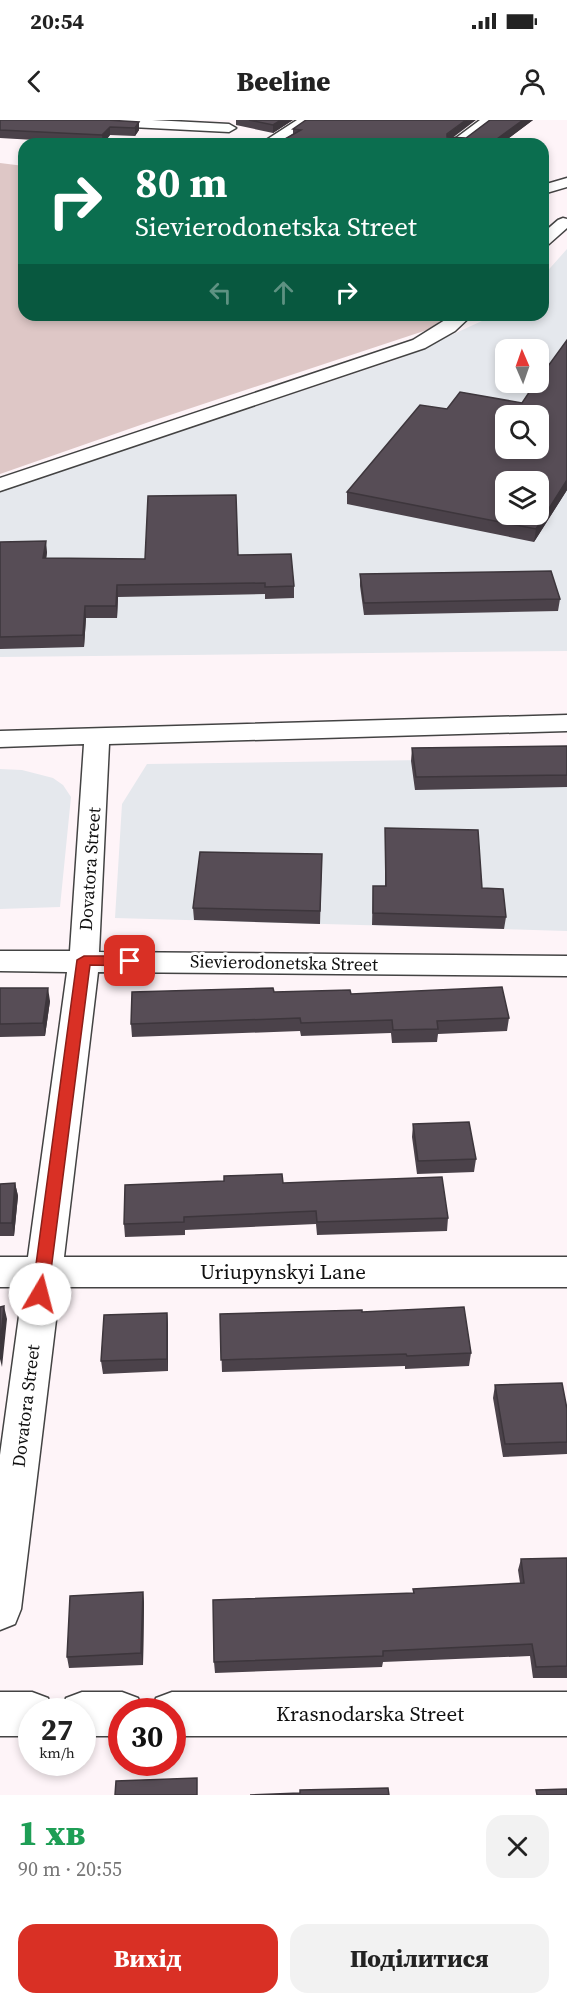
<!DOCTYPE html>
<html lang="uk">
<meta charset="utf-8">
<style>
body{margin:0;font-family:"Source Serif 4",serif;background:#f2f2f2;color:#222;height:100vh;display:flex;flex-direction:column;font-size:22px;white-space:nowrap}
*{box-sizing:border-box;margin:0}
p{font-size:20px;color:#767676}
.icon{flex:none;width:33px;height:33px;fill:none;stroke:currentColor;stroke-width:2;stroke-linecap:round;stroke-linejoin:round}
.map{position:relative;height:1675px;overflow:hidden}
.details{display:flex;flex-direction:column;background:#fff;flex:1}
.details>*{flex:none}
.guide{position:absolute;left:18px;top:18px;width:531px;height:183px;border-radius:18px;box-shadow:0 3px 9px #0003;background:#0b6e4f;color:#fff;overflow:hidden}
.needle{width:39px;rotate:358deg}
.tools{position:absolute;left:495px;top:219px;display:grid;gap:12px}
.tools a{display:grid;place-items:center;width:54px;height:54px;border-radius:12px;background:#fff;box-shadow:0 3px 9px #0003;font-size:30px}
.speed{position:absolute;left:18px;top:1578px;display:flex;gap:12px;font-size:30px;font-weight:700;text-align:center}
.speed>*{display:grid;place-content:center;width:78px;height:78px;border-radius:50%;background:#fff;box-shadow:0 3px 9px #0003;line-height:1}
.speed small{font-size:15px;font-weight:400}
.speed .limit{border:9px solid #d22;background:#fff;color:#111}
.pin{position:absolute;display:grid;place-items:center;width:51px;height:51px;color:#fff;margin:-26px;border-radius:12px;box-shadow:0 3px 9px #0006}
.me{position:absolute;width:66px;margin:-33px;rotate:8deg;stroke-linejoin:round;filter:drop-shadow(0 0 4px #0008)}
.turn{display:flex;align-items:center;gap:21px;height:126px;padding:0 18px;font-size:27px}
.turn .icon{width:78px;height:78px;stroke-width:2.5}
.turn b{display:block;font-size:42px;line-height:51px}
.lanes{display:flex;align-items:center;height:57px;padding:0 18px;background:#0003;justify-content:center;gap:30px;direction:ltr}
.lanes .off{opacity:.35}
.round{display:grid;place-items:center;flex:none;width:63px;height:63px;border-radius:18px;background:#f2f2f2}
.overview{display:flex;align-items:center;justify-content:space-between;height:102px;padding:0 18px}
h1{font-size:36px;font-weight:800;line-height:45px;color:#1e9e55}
.primary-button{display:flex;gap:12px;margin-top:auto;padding:12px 18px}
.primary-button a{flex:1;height:69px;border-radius:18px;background:#d93025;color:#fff;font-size:24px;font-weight:800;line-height:69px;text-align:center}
.primary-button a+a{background:#f2f2f2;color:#222}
.status{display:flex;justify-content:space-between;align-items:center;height:42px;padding:0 30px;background:#fff;direction:ltr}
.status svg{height:16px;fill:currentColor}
header{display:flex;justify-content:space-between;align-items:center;height:78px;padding:0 18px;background:#fff;font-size:27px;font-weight:800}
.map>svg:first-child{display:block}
</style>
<div class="status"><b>20:54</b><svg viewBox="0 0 49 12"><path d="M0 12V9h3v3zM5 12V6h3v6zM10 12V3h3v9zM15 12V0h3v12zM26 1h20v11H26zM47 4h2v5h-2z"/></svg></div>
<header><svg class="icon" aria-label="back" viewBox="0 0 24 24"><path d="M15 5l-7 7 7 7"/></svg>Beeline<svg class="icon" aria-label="person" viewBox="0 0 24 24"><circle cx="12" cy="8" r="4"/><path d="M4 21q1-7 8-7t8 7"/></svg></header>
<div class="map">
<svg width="567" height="1675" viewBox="0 0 567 1675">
<rect width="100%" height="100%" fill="#fef4f8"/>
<path fill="#e5e8ed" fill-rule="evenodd" d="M 567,129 L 567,531 L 0,537 L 0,372 L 401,238 L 495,195 L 543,195 L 543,156 ZM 506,230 L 538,230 L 538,262 L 506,262 ZM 506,296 L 538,296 L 538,328 L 506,328 ZM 506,362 L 538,362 L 538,394 L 506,394 Z
M 567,638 L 567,811 L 115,798 L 122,684 L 147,644 Z
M 0,649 L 22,650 L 53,658 L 63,665 L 71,677 L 60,787 L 0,789 Z"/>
<path fill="#dec7c6" d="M 0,43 L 24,46 L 24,195 L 448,195 L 430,209 L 149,302 L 0,354 Z"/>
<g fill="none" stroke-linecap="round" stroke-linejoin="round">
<g stroke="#434343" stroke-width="3">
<path id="minor" d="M 66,0 L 152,0 L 229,4 L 236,8 L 229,12 L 73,4 Z
M 297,0 L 314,0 L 277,24 L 260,24 Z
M 480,0 L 496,0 L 464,24 L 448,24 Z
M 567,58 L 567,67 L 543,74 L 543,65 Z
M 563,98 L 567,99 L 567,108 L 549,124 L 543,126 L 543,113 L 558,100 Z
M 453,195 L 472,195 L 455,211 L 425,228 L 0,371 L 0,358 L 413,220 Z
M 567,595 L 567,611 L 109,624 L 99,832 L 567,836 L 567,856 L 98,852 L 64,1137 L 567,1137 L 567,1167 L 60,1167 L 21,1489 L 15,1504 L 0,1510 L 0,1335 L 23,1167 L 0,1167 L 0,1137 L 28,1137 L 67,852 L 0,851 L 0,831 L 70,831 L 84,624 L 0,627 L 0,611 Z
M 0,1572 L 32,1572 L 48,1578 L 53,1592 L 32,1592 L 32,1616 L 0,1616 Z
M 82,1572 L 122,1572 L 138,1578 L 143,1592 L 122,1592 L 122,1616 L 82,1616 L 82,1592 L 61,1592 L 66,1578 Z
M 172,1572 L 567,1572 L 567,1616 L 172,1616 L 172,1592 L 151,1592 L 156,1578 Z"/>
</g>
<use href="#minor" fill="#fff" fill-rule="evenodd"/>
</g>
<path fill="#4b424a" d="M 0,0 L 139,2 L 139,10 L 135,16 L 110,15 L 103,24 L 0,18 Z
M 236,0 L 293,0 L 273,13 L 236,5 Z
M 490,0 L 533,0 L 501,24 L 283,24 L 283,20 L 293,14 L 293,9 L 466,18 Z
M 567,220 L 567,370 L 534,422 L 347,384 L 347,372 L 447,289 L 522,283 Z
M 0,422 L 47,432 L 46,438 L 145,439 L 238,435 L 294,466 L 294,478 L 265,479 L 265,474 L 118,477 L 117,498 L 86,498 L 84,527 L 0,529 Z
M 360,454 L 560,479 L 558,491 L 364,495 L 360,466 Z
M 567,626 L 567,667 L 415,670 L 411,641 L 412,628 Z
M 385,708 L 482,768 L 506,797 L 504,809 L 372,805 L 373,766 L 385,766 Z
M 322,734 L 320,804 L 194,800 L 193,788 Z
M 0,868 L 50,881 L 45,916 L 0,917 Z
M 274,872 L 351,874 L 509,898 L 507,911 L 438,914 L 437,922 L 392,923 L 391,913 L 301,916 L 300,911 L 132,917 L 131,904 Z
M 413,1004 L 476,1039 L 474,1052 L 417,1054 L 412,1017 Z
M 15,1063 L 18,1076 L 14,1116 L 0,1116 L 0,1064 Z
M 283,1063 L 448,1098 L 447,1111 L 317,1115 L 316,1104 L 185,1110 L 185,1115 L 125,1117 L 124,1104 Z
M 362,1192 L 471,1233 L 469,1246 L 405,1249 L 405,1246 L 222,1252 L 220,1194 Z
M 167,1193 L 168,1206 L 168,1251 L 103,1254 L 101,1241 Z
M 495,1265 L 567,1289 L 567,1334 L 503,1337 L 493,1278 Z
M 567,1438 L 567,1558 L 533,1558 L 530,1536 L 383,1542 L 382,1547 L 215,1553 L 214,1542 L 413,1473 L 413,1469 L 520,1463 L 518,1450 L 521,1439 Z
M 143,1472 L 144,1483 L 143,1545 L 69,1548 L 67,1537 Z"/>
<path fill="#3d363c" d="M 281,0 L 293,0 L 273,13 L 273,5 Z
M 466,0 L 476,0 L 447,22 L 447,14 Z
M 523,0 L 533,0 L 501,24 L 490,24 Z
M 139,2 L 139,10 L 135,16 L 135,8 Z
M 110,7 L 110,15 L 103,24 L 102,15 Z
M 567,360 L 567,370 L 534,422 L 536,409 Z
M 46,421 L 47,432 L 45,450 L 43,438 Z
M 117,465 L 118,477 L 117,498 L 116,486 Z
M 85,486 L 86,498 L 84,527 L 83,515 Z
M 48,868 L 50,881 L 45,916 L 43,903 Z
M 15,1063 L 18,1076 L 14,1116 L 12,1103 Z
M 4,1186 L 7,1199 L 2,1247 L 0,1239 L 0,1226 Z
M 167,1193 L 168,1206 L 168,1251 L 167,1239 Z
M 143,1472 L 144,1483 L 143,1545 L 141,1533 Z"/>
<path fill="#574d56" stroke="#3d363c" stroke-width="1.5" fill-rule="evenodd" d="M 0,0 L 107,0 L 139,2 L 135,8 L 110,7 L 102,15 L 0,10 Z
M 249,0 L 281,0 L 273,5 Z
M 306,0 L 466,0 L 447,14 L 447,17 L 466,18 L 490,0 L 523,0 L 490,24 L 308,24 L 283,20 L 301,10 L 293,9 Z
M 567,220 L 567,360 L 536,409 L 347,372 L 420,285 L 447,289 L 460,272 L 522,283 L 536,262 L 538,262 L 538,260 ZM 506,296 L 538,296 L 538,328 L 506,328 ZM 506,362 L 538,362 L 538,394 L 506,394 Z
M 236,375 L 238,435 L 291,434 L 294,466 L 265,467 L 265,463 L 117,465 L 116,486 L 85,486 L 83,515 L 0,517 L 0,422 L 46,421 L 43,438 L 145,439 L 148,376 Z
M 551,451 L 560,479 L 364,483 L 360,454 Z
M 567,626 L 567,655 L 416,657 L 412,628 Z
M 385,708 L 478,710 L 482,768 L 503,769 L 506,797 L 373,793 L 373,766 L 386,766 Z
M 200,732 L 322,734 L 320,791 L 193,788 Z
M 502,867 L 509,898 L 437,901 L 438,909 L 393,910 L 392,900 L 301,903 L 300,898 L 131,904 L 132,872 L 273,868 L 274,872 L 350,870 L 351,874 Z
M 0,868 L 48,868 L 43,903 L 0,904 Z
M 469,1002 L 476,1039 L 418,1041 L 413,1004 Z
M 282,1054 L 283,1063 L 442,1057 L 448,1098 L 317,1102 L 316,1091 L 184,1097 L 184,1102 L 124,1104 L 125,1065 L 224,1061 L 224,1056 Z
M 15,1063 L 12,1103 L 0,1103 L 0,1064 Z
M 4,1186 L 0,1226 L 0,1187 Z
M 464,1187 L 471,1233 L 407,1236 L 406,1234 L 221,1240 L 220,1194 L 362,1190 L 362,1192 Z
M 167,1193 L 167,1239 L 101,1241 L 104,1195 Z
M 562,1263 L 567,1289 L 567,1322 L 505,1324 L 495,1265 Z
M 567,1438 L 567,1546 L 536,1547 L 532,1524 L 383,1531 L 383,1536 L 214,1542 L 213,1480 L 414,1473 L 413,1469 L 524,1463 L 521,1439 Z
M 143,1472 L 141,1533 L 67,1537 L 70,1476 Z
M 197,1658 L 197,1675 L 115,1675 L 116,1661 Z
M 388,1668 L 389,1675 L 250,1675 L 300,1673 L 300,1670 Z
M 567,1669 L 567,1675 L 537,1675 L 536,1670 Z"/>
<path fill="#d93025" stroke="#8d1f18" stroke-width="1.5" d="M 84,836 L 130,836 L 137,841 L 130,846 L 90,845 L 48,1174 L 46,1179 L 40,1181 L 34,1179 L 32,1174 L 77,840 Z"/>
<g text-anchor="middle" stroke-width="6" stroke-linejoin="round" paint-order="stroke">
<g font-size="18" fill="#101010" stroke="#fff">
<text transform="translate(90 749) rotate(-86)" y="6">Dovatora Street</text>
<text transform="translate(284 843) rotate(1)" y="6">Sievierodonetska Street</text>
<text transform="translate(26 1286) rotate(-83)" y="6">Dovatora Street</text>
</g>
<g font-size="21" fill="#101010" stroke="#fff">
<text x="283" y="1159">Uriupynskyi Lane</text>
<text x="370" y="1601">Krasnodarska Street</text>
</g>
</g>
</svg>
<div class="tools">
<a><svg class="needle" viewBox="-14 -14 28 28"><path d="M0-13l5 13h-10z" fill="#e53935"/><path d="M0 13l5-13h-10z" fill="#767676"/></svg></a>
<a><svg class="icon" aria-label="search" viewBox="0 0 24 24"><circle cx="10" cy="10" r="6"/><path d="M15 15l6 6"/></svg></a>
<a><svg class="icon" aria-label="layers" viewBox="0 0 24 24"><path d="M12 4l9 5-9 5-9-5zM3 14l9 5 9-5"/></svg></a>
</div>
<div class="speed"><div>27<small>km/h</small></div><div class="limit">30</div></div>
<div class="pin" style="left:130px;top:841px;background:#d93025"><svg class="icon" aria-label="arrive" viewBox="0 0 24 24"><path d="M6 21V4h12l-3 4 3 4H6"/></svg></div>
<svg class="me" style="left:40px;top:1174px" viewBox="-20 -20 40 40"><circle r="19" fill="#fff"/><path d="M0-13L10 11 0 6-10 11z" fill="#d93025"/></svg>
<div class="guide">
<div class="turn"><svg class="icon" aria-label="right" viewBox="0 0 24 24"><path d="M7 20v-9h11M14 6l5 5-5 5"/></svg><div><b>80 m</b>Sievierodonetska Street</div></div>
<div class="lanes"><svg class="icon off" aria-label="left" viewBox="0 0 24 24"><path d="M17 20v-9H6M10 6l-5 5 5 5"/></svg><svg class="icon off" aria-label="ahead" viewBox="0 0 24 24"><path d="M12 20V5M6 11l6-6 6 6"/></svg><svg class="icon" aria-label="right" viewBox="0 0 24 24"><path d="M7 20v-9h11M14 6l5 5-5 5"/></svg></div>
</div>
</div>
<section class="details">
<div class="overview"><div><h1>1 хв</h1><p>90 m · 20:55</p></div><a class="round"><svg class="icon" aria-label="close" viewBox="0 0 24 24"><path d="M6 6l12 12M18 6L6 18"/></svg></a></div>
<div class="primary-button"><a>Вихід</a><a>Поділитися</a></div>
</section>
